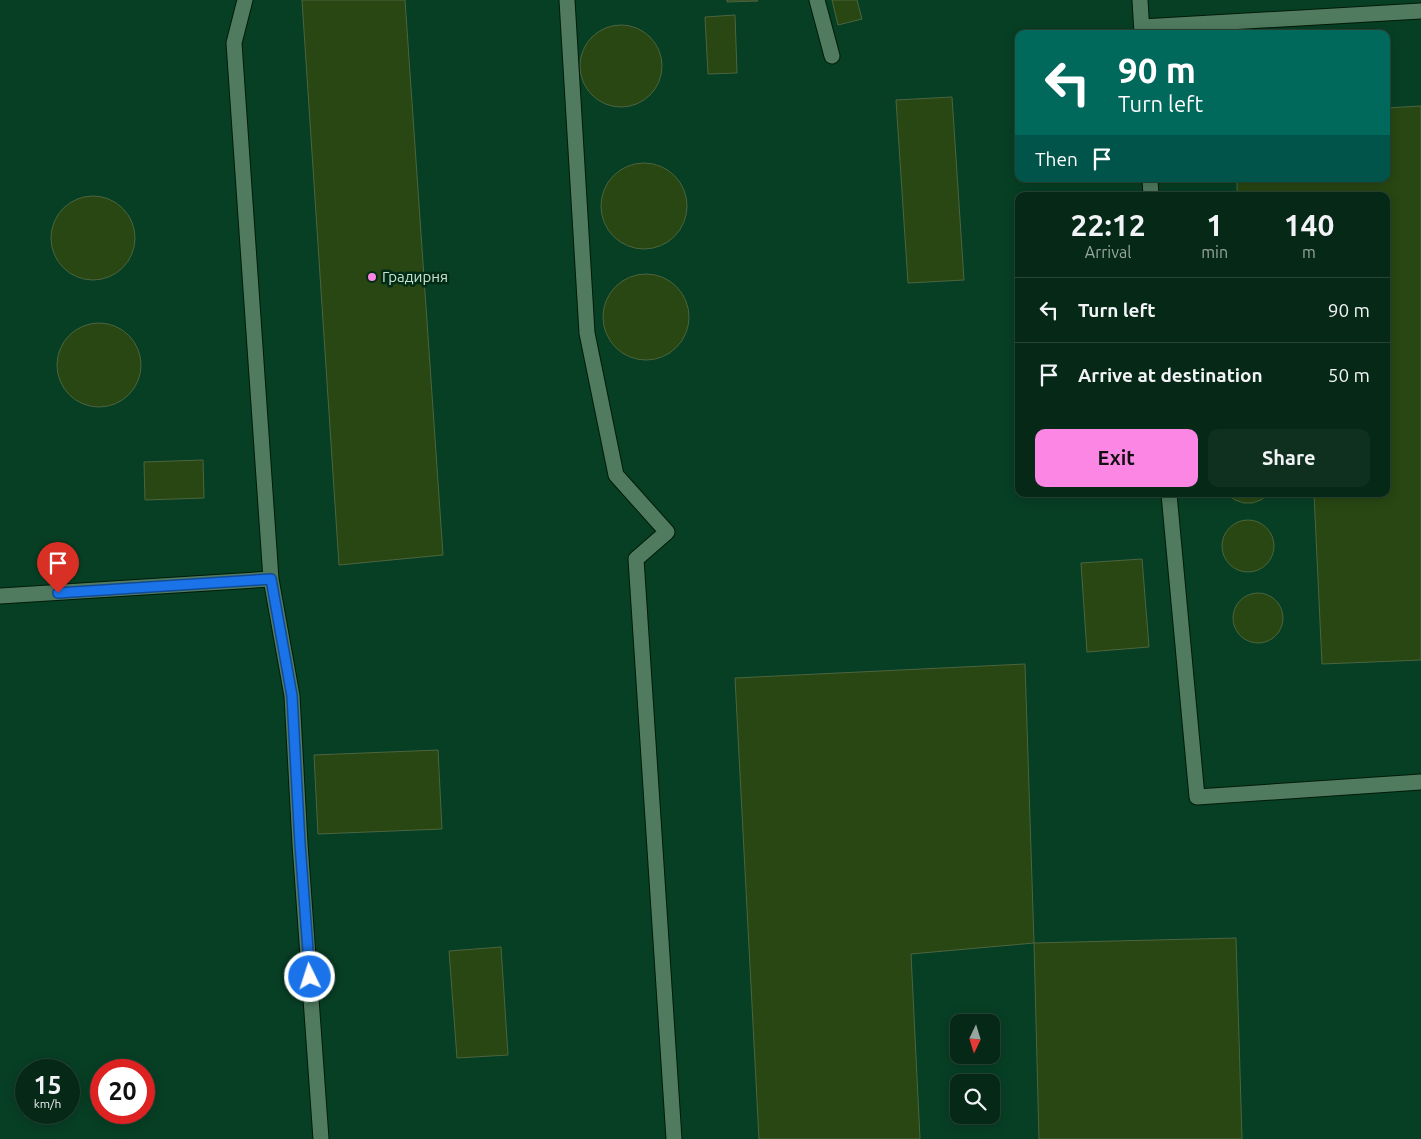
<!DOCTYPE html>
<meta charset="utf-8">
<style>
body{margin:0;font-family:Ubuntu,sans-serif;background:#0f301f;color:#f1f3f6;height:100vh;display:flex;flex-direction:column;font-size:19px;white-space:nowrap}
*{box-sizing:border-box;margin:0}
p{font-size:16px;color:#98a6a1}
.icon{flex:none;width:28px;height:28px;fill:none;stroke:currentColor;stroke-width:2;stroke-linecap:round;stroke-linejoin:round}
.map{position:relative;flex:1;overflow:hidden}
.side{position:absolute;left:1015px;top:192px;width:375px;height:305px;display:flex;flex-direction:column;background:#062816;border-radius:10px;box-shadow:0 2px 12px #0003,0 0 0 1px #274435}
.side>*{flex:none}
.guide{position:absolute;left:1015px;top:30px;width:375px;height:152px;border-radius:10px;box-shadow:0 2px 12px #0003,0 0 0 1px #274435;background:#00695c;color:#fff;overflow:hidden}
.needle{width:32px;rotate:184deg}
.fabs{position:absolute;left:950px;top:1014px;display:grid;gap:10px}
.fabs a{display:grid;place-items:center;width:50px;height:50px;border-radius:10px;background:#062816;box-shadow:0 2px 12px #0003,0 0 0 1px #274435;font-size:25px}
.speed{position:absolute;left:15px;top:1059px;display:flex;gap:10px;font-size:25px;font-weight:700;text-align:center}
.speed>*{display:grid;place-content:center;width:65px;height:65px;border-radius:50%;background:#062816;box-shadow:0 2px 12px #0003,0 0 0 1px #274435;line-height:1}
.speed small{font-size:12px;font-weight:400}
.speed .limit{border:8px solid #d22;background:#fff;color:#111}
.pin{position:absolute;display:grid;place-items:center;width:42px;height:42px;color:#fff;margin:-51px -21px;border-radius:50% 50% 50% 0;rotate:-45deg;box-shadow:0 0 5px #0007}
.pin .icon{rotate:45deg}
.me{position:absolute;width:55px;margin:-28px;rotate:356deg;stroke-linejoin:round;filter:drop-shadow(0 0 4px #0008)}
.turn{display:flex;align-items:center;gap:18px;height:105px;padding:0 20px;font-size:22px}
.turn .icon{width:65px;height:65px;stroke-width:2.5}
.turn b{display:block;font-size:35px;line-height:42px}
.then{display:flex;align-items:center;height:48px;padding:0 20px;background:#0003;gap:10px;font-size:19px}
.eta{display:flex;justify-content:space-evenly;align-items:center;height:85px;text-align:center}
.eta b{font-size:30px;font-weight:700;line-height:35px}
.primary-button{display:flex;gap:10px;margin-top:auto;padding:10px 20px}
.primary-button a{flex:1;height:58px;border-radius:10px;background:#fc86e4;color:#111;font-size:20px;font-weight:700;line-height:58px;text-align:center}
.primary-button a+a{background:#0f301f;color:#f1f3f6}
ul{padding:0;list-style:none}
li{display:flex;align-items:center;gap:15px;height:65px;padding:0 20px;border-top:1px solid #274435}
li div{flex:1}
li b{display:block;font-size:19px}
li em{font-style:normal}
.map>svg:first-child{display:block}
</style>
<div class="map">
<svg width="1421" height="1139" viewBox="0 0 1421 1139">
<rect width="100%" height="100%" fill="#08351d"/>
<path fill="#073f24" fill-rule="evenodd" d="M 0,0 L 1421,0 L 1421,1139 L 0,1139 ZM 1019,34 L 1386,34 L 1386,179 L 1019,179 ZM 1019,196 L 1386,196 L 1386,494 L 1019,494 ZM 959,1022 L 991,1022 L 991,1055 L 959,1055 ZM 26,1070 L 69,1070 L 69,1112 L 26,1112 ZM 101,1070 L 144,1070 L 144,1112 L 101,1112 ZM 959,1082 L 991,1082 L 991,1115 L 959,1115 Z"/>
<path fill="#284713" stroke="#4c643f" d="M 302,0 L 405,0 L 443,555 L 339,565 Z
M 727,0 L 757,0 L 758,1 L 727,2 Z
M 832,0 L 857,0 L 862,19 L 838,25 Z
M 735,15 L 737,73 L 708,74 L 705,17 Z
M580 66a41 41 0 1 1 82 0a41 41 0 1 1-82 0Z
M 952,97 L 964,280 L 908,283 L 896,100 Z
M 1421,106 L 1421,660 L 1322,664 L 1314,494 L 1386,494 L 1386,196 L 1237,196 L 1237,179 L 1386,179 L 1386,108 Z
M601 206a43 43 0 1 1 86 0a43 43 0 1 1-86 0Z
M51 238a42 42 0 1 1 84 0a42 42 0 1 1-84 0Z
M603 317a43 43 0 1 1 86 0a43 43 0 1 1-86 0Z
M57 365a42 42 0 1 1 84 0a42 42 0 1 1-84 0Z
M 203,460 L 204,498 L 145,500 L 144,462 Z
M 1227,494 L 1268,494 L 1261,500 L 1252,503 L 1244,503 L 1235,500 Z
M1222 546a26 26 0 1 1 52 0a26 26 0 1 1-52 0Z
M 1142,559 L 1149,647 L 1087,652 L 1081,563 Z
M1233 618a25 25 0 1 1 50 0a25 25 0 1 1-50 0Z
M 1025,664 L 1034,943 L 911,954 L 920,1139 L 759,1139 L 735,678 Z
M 438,750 L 442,829 L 318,834 L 314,755 Z
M 1236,938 L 1242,1139 L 1039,1139 L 1034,943 Z
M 501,947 L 508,1055 L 457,1058 L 449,951 Z"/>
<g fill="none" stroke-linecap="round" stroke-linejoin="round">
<g stroke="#001b09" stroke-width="17">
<path id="minor" d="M 567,0 L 587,333 L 616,475 L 667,532 L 636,559 L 674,1139
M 817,0 L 832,56
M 1140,0 L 1142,34
M 1142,27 L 1421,11
M 1150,179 L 1151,196
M 1169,494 L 1197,797 L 1421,782
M 271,579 L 292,696 L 300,844 L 321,1139
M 0,596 L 271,579 L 234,43 L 245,0"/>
</g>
<use href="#minor" stroke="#507b5f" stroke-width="15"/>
</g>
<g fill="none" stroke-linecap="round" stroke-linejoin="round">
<g stroke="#114b97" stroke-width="12">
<path id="route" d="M 58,593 L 271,579 L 292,696 L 300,844 L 310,977"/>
</g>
<use href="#route" stroke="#1a73e8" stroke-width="9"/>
</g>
<circle fill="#fc86e4" stroke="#002b14" stroke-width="2" cx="372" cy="277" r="5"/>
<g text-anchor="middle" stroke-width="5" stroke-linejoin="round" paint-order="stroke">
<g font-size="15" fill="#cae1d1" stroke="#002b14" text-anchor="start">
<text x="382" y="282">Градирня</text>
</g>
</g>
</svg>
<div class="fabs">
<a><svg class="needle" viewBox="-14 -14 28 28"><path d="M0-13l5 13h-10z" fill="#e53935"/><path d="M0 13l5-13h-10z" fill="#98a6a1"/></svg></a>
<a><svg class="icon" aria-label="search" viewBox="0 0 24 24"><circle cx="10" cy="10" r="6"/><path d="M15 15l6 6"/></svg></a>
</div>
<div class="speed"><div>15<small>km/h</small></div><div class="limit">20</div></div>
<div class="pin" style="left:58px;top:593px;background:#d93025"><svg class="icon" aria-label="arrive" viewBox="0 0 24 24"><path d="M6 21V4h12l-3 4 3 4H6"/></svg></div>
<svg class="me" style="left:310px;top:977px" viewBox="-20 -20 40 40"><circle r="17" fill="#1a73e8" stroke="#fff" stroke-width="3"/><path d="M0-11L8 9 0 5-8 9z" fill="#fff"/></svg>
<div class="guide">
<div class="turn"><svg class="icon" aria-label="left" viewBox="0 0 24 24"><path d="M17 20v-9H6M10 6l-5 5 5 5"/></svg><div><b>90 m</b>Turn left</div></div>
<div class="then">Then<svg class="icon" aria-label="arrive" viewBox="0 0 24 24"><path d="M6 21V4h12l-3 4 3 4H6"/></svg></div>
</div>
<section class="side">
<div class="eta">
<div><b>22:12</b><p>Arrival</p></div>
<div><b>1</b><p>min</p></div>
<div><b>140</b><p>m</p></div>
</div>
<ul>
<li><svg class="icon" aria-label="left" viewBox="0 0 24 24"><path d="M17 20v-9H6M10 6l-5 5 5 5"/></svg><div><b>Turn left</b></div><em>90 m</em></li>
<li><svg class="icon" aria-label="arrive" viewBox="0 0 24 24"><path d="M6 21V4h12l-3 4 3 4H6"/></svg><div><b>Arrive at destination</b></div><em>50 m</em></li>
</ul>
<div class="primary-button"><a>Exit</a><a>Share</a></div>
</section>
</div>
